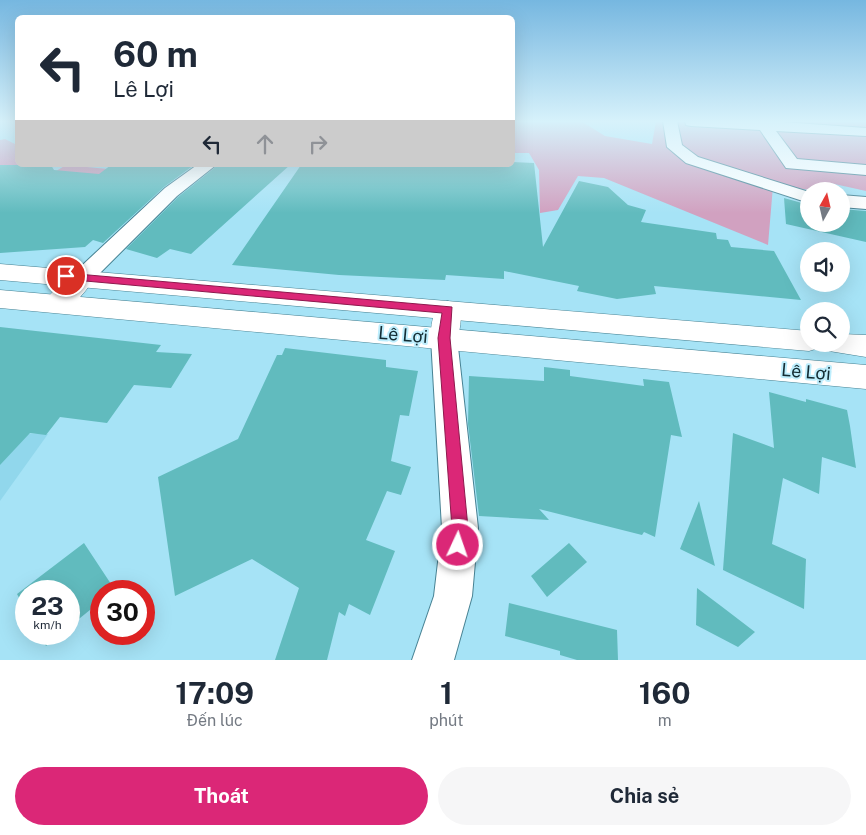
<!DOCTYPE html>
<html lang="vi">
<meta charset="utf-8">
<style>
body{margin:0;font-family:"Public Sans",sans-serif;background:#f6f6f7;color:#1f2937;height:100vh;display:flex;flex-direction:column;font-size:19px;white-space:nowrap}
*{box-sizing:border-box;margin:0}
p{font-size:16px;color:#747a83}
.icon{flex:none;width:28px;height:28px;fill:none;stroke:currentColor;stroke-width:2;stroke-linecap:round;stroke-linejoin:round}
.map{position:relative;height:660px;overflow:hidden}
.drawer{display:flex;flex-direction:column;background:#fff;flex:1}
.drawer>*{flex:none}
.hud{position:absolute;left:15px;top:15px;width:500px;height:152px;border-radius:8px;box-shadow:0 5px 20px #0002;background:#fff;color:#1f2937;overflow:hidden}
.needle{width:32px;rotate:8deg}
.buttons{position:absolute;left:800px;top:182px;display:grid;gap:10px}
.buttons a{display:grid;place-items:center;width:50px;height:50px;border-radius:50%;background:#fff;box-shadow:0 5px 20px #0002;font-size:25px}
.speed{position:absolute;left:15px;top:580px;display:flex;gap:10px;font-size:25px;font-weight:700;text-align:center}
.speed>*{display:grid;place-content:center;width:65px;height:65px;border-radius:50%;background:#fff;box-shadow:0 5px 20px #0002;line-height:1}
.speed small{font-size:12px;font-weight:400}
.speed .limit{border:8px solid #d22;background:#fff;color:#111}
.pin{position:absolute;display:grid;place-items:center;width:42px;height:42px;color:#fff;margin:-21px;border:2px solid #fff;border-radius:50%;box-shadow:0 1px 5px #0007}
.me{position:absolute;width:55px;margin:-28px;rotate:3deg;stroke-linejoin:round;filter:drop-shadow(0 0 4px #0008)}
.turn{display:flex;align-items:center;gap:18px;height:105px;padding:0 15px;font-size:22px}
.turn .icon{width:65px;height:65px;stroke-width:2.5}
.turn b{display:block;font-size:35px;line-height:42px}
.lanes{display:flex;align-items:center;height:48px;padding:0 15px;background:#0003;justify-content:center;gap:25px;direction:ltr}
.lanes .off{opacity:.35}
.eta{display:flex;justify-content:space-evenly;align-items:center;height:85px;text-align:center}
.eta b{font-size:30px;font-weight:700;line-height:35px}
.primary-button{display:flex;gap:10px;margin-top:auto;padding:10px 15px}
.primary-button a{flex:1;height:58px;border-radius:30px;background:#db2777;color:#fff;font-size:20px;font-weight:700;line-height:58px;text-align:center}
.primary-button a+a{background:#f6f6f7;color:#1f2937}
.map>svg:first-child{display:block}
</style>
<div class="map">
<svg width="866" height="660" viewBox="0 0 866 660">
<rect width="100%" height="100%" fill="#a6e3f6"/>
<path fill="#91d7ec" d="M 0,433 L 48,434 L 0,501 Z"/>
<path fill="#d1a1c0" d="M 513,121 L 581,121 L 605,136 L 652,144 L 656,121 L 866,121 L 866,191 L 830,183 L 820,191 L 773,186 L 768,245 L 604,178 L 578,176 L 558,210 L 540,213 L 539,170 L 529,153 L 513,153 Z
M 5,139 L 17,145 L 18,165 L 0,176 L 0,140 Z
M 66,165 L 108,169 L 80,194 L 28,188 Z"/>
<path fill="#61bbbe" d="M 512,162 L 534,163 L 543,247 L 579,181 L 608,187 L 628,205 L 646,210 L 641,222 L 716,233 L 717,239 L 728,240 L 731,247 L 774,251 L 801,300 L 654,286 L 656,294 L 617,299 L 577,291 L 579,286 L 504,271 L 504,279 L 446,275 L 445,280 L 339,275 L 232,265 L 301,165 L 512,165 Z
M 0,165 L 51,165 L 54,170 L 99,174 L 111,165 L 194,165 L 164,187 L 103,243 L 93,240 L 85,247 L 0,253 Z
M 218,165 L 290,165 L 191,254 L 170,249 L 157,258 L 126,249 L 178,197 Z
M 784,198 L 809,205 L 809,224 L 841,224 L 841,209 L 866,211 L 866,242 L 786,224 Z
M 0,327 L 161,345 L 156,352 L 192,354 L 171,388 L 134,385 L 107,423 L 60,417 L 46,435 L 30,433 L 0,465 Z
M 285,348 L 386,360 L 386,367 L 418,371 L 409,416 L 400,415 L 391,461 L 411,467 L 401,495 L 387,491 L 366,540 L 395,551 L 370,615 L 349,604 L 345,616 L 339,612 L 327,660 L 275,660 L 299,588 L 252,559 L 175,596 L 158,477 L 238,439 L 277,355 L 282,355 Z
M 544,367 L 570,370 L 570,376 L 644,386 L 643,379 L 669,382 L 682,437 L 671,435 L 655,537 L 644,532 L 642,535 L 539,509 L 549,520 L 479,516 L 468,424 L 469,376 L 544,381 Z
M 769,392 L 806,402 L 806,399 L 847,410 L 850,426 L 856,468 L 822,457 L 819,494 L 783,478 L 772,544 L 806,559 L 804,609 L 723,570 L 733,433 L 774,448 Z
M 699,501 L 715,566 L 680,549 Z
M 84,543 L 111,584 L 111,591 L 101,591 L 101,601 L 69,627 L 69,591 L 26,591 L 26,610 L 17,594 Z
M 569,543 L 587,562 L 547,597 L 531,576 Z
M 697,588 L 721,606 L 755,632 L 738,647 L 696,625 Z
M 509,603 L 617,630 L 618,660 L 577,660 L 560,655 L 560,651 L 505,636 Z
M 39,634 L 61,634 L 46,646 Z"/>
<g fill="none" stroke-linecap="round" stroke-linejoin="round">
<g stroke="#478293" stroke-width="2">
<path id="minor" d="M 663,121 L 677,121 L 682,145 L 698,157 L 809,192 L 809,203 L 686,163 L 667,147 Z
M 685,121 L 768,121 L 866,128 L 866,136 L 776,131 L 797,159 L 866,165 L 866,175 L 786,168 L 760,130 L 691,126 L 686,125 Z
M 197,165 L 216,165 L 177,196 L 91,282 L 83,284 L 75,282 L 72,277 L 75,272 L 165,188 Z
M 841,195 L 866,197 L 866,209 L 841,207 Z
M 444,329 L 453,331 L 457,338 L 478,528 L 472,596 L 454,660 L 412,660 L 434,596 L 442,528 L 431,338 L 435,331 Z"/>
</g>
<g stroke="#478293" stroke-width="1">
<path id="secondary" d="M 0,264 L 809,331 L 809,344 L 822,344 L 819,348 L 809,351 L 0,280 Z
M 0,290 L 866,365 L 866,389 L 0,308 Z
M 841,334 L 866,335 L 866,357 L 829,351 L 825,344 L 841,344 Z"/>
</g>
<g stroke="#478293" stroke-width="1">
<path id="primary" d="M 83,269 L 92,271 L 95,277 C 85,293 68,316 48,310 L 44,304 C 52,291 68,273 83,269 Z
M 448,301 L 457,304 C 464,315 460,334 454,345 L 444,348 L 434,345 C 428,334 432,315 439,304 Z"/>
</g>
<use href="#minor" fill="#fff" fill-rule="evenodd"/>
<use href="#secondary" fill="#fff" fill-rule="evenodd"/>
<use href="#primary" fill="#fff" fill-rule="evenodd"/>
</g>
<linearGradient id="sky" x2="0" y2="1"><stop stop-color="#76b7e0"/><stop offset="0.57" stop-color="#d7f2fb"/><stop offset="1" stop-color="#d7f2fb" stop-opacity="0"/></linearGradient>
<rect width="866" height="213" fill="url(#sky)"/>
<path fill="#db2777" stroke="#8e194d" d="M 66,273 L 452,307 L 450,338 L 468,528 L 464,551 L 458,553 L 453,551 L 450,545 L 452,528 L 438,338 L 442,313 L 63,279 L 61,276 Z"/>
<g text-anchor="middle" stroke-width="4" stroke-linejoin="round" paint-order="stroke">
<g font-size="18" fill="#142d34" stroke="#beeefd">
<text transform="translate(403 335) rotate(5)" y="6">Lê Lợi</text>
<text transform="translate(806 372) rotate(5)" y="6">Lê Lợi</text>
</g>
</g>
</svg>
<div class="buttons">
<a><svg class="needle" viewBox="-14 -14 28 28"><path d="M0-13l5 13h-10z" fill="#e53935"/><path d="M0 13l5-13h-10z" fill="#747a83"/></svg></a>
<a><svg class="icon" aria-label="sound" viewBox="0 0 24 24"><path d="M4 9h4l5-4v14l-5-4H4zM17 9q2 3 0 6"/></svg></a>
<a><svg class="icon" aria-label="search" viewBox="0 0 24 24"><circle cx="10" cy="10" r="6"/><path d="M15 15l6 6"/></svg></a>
</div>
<div class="speed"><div>23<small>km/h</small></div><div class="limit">30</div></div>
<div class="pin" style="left:66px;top:276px;background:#d93025"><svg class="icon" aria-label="arrive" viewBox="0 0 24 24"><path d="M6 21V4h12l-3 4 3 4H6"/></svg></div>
<svg class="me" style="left:458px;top:545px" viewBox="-20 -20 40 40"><circle r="17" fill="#db2777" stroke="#fff" stroke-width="3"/><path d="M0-11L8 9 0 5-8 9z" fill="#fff"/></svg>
<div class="hud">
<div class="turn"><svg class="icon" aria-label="left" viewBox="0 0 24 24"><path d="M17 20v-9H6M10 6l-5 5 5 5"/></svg><div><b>60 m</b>Lê Lợi</div></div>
<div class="lanes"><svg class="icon" aria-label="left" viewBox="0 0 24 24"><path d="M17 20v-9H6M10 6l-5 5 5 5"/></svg><svg class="icon off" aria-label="ahead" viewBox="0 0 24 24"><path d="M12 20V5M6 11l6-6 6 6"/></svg><svg class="icon off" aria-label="right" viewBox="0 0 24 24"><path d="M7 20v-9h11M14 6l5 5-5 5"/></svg></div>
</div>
</div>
<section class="drawer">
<div class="eta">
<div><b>17:09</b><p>Đến lúc</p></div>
<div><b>1</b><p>phút</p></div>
<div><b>160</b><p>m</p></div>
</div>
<div class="primary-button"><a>Thoát</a><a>Chia sẻ</a></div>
</section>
